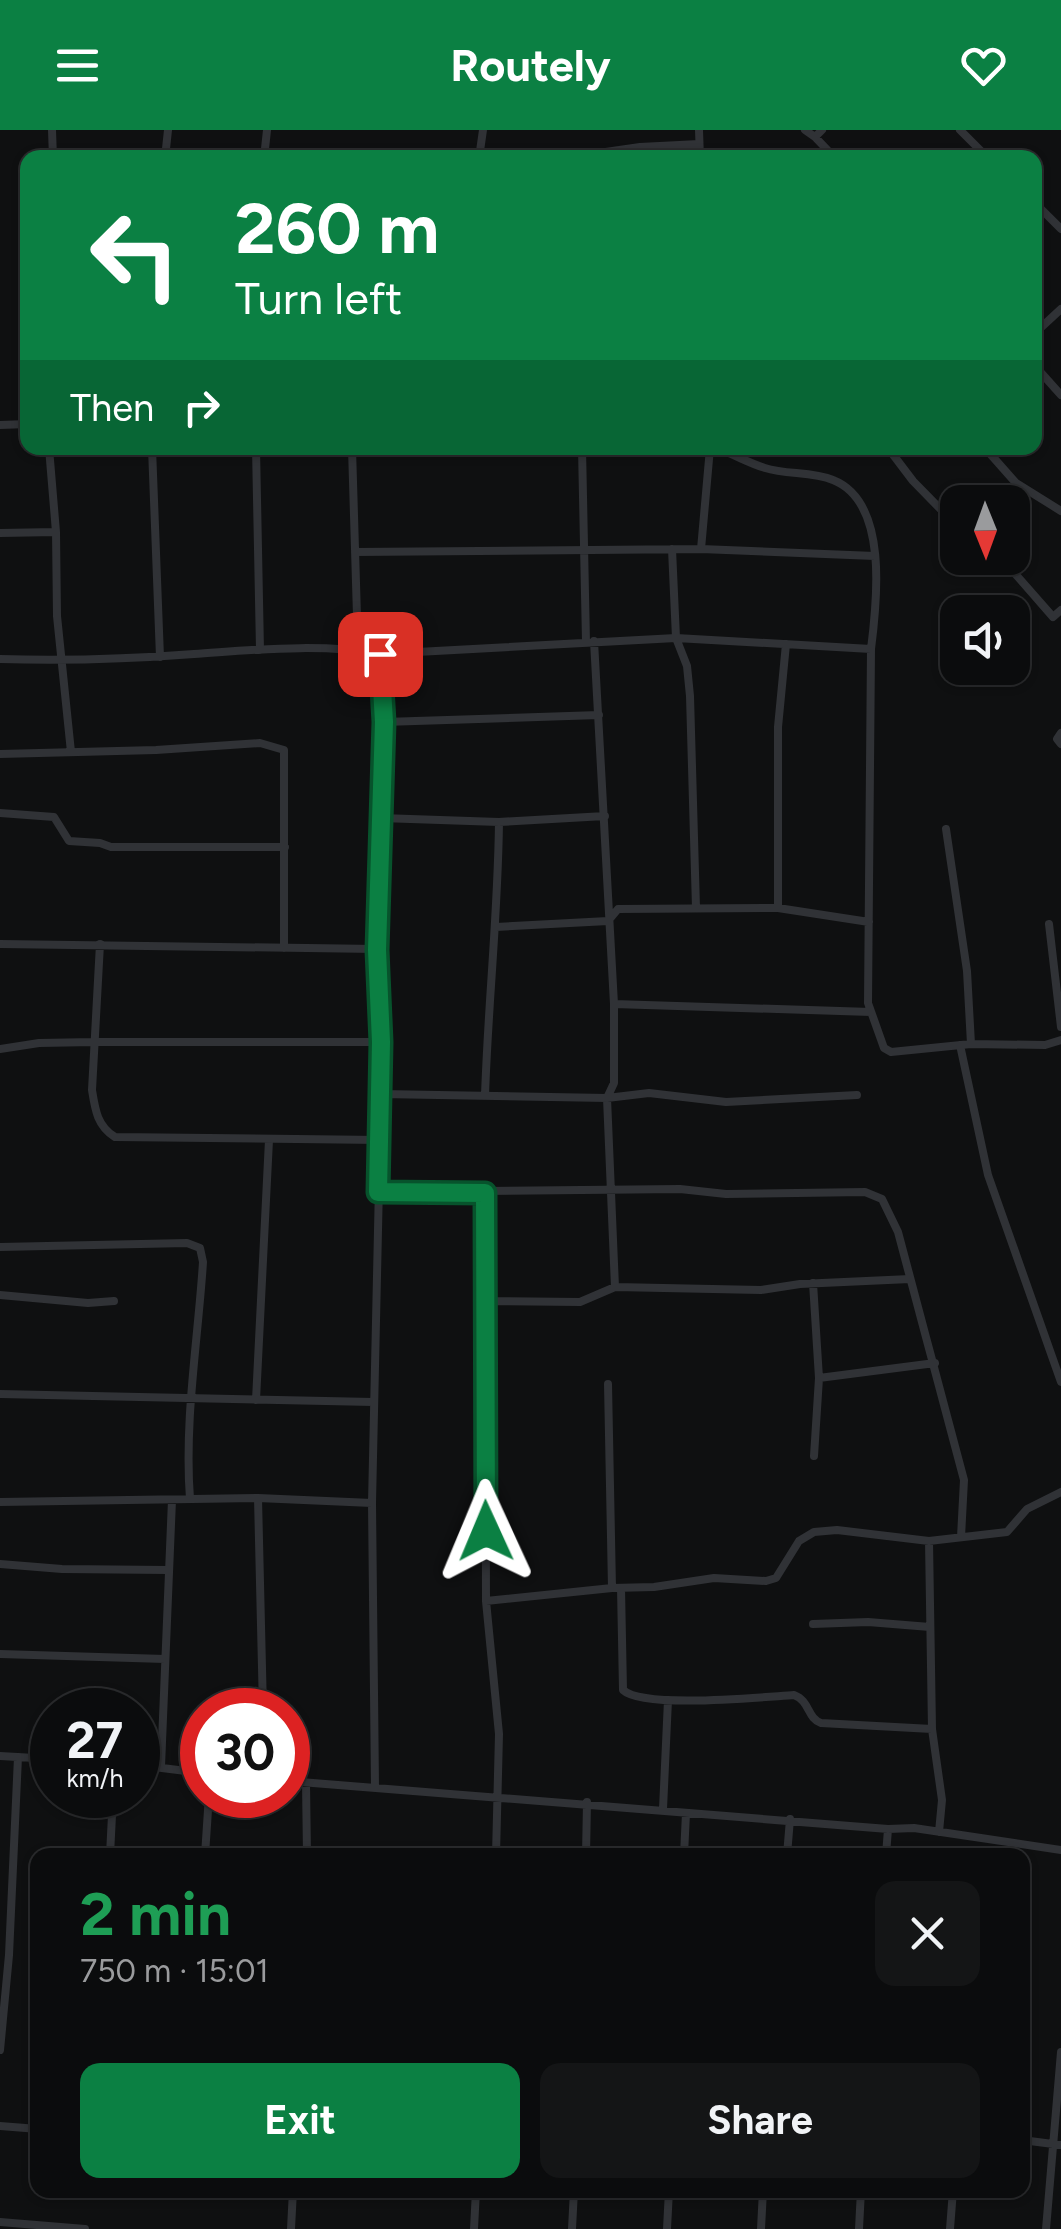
<!DOCTYPE html>
<meta charset="utf-8">
<style>
body{margin:0;font-family:Figtree,sans-serif;background:#141516;color:#f1f3f6;height:100vh;display:flex;flex-direction:column;font-size:38px;white-space:nowrap}
*{box-sizing:border-box;margin:0}
p{font-size:32px;color:#9a9b9d}
.icon{flex:none;width:55px;height:55px;fill:none;stroke:currentColor;stroke-width:2;stroke-linecap:round;stroke-linejoin:round}
.map{position:relative;flex:1;overflow:hidden}
.sheet{position:absolute;left:30px;top:1718px;width:1000px;height:350px;display:flex;flex-direction:column;background:#0b0c0d;border-radius:20px;box-shadow:0 2px 8px #0004,0 0 0 2px #2b2c2e}
.sheet>*{flex:none}
.top-card{position:absolute;left:20px;top:20px;width:1022px;height:305px;border-radius:20px;box-shadow:0 2px 8px #0004,0 0 0 2px #2b2c2e;background:#0b8043;color:#fff;overflow:hidden}
.needle{width:65px;rotate:179deg}
.buttons{position:absolute;left:940px;top:355px;display:grid;gap:20px}
.buttons a{display:grid;place-items:center;width:90px;height:90px;border-radius:20px;background:#0b0c0d;box-shadow:0 2px 8px #0004,0 0 0 2px #2b2c2e;font-size:50px}
.speed{position:absolute;left:30px;top:1558px;display:flex;gap:20px;font-size:50px;font-weight:700;text-align:center}
.speed>*{display:grid;place-content:center;width:130px;height:130px;border-radius:50%;background:#0b0c0d;box-shadow:0 2px 8px #0004,0 0 0 2px #2b2c2e;line-height:1}
.speed small{font-size:25px;font-weight:400}
.speed .limit{border:15px solid #d22;background:#fff;color:#111}
.pin{position:absolute;display:grid;place-items:center;width:85px;height:85px;color:#fff;margin:-42px;border-radius:20px;box-shadow:0 5px 15px #0006}
.me{position:absolute;width:110px;margin:-55px;rotate:359deg;stroke-linejoin:round;filter:drop-shadow(0 0 8px #0008)}
.turn{display:flex;align-items:center;gap:35px;height:210px;padding:0 50px;font-size:45px}
.turn .icon{width:130px;height:130px;stroke-width:2.5}
.turn b{display:block;font-size:70px;line-height:85px}
.then{display:flex;align-items:center;height:95px;padding:0 50px;background:#0003;gap:20px;font-size:38px}
.round{display:grid;place-items:center;flex:none;width:105px;height:105px;border-radius:20px;background:#141516}
.overview{display:flex;align-items:center;justify-content:space-between;height:170px;padding:0 50px}
h1{font-size:60px;font-weight:700;line-height:75px;color:#1e9e55}
.action{display:flex;gap:20px;margin-top:auto;padding:20px 50px}
.action a{flex:1;height:115px;border-radius:20px;background:#0b8043;color:#fff;font-size:40px;font-weight:700;line-height:115px;text-align:center}
.action a+a{background:#141516;color:#f1f3f6}
header{display:flex;justify-content:space-between;align-items:center;height:130px;padding:0 50px;background:#0b8043;color:#fff;font-size:45px;font-weight:700}
.map>svg:first-child{display:block}
</style>
<header><svg class="icon" aria-label="menu" viewBox="0 0 24 24"><path d="M4 6h16M4 12h16M4 18h16"/></svg>Routely<svg class="icon" aria-label="heart" viewBox="0 0 24 24"><path d="M12 20l-8-8c-3-5 5-10 8-4 3-6 11-1 8 4z"/></svg></header>
<div class="map">
<svg width="1061" height="2099" viewBox="0 0 1061 2099">
<rect width="100%" height="100%" fill="#0f1011"/>
<g fill="none" stroke-linecap="round" stroke-linejoin="round">
<path stroke="#303236" stroke-width="8" d="M 52,0 L 53,28
M 699,0 L 700,28
M 805,0 L 815,7 L 822,0
M 960,0 L 988,28
M 815,7 L 835,28
M 165,28 L 168,0
M 264,28 L 267,0
M 285,28 L 376,28
M 479,28 L 483,0
M 510,28 L 585,25 L 640,17 L 699,14
M 1035,73 L 1061,99
M 1035,203 L 1061,179
M 1035,236 L 1061,265
M 0,295 L 28,294
M 49,318 L 56,402 L 57,486 L 71,622
M 152,318 L 160,527
M 256,318 L 260,520
M 352,318 L 358,520
M 582,318 L 586,512
M 715,318 C 732,323 748,333 765,338 C 787,345 812,341 833,350 C 889,372 877,472 871,519 L 868,873 L 884,918 L 891,922 L 971,914 L 1045,915 L 1061,910
M 888,318 L 913,351 L 958,397
M 985,318 L 1016,353 L 1061,381
M 353,321 L 430,318
M 0,403 L 56,402
M 672,419 L 676,508 L 687,536 L 690,566 L 696,778
M 701,419 L 710,318
M 355,422 L 701,419 L 875,426
M 996,428 L 1011,439 L 1053,487 L 1061,480
M 594,511 L 614,874 L 614,953 L 607,968 L 615,1157
M 0,529 C 65,531 129,529 194,524 C 255,520 320,513 380,524 L 676,508 L 871,519
M 384,592 L 599,585
M 1061,603 L 1057,609 L 1061,614
M 0,624 L 156,620 L 260,613 L 284,620 L 284,818
M 0,683 L 54,687 L 69,711 L 100,713 L 111,717 L 285,717
M 381,688 L 499,692 L 605,686
M 946,699 L 967,841 L 971,914
M 778,778 L 778,597 L 786,514
M 1049,794 L 1061,897
M 496,797 L 608,791 L 618,779 L 778,778 L 869,792
M 0,814 L 377,819
M 100,814 L 92,960 C 95,979 97,996 115,1007 L 380,1010
M 614,874 L 871,882
M 960,915 L 988,1045 L 1061,1252
M 0,919 L 39,913 L 94,912 L 381,912
M 381,964 L 607,968 L 649,963 L 726,972 L 857,965
M 485,966 C 488,874 498,784 499,692
M 379,1062 L 680,1059 L 726,1064 L 865,1062 L 882,1069 L 898,1102 L 964,1350 L 961,1407
M 485,1063 L 486,1471 L 499,1604 L 496,1725
M 0,1117 L 187,1113 L 200,1118 L 203,1132 C 198,1210 184,1291 190,1369
M 813,1153 L 819,1248 L 814,1326
M 0,1165 L 88,1173 L 114,1171
M 485,1171 L 580,1172 L 615,1157 L 761,1160 L 800,1154 L 910,1149
M 819,1248 L 935,1233
M 608,1254 L 612,1458
M 0,1264 L 373,1272
M 256,1270 L 269,1010
M 258,1368 L 263,1580
M 0,1372 L 258,1368 L 372,1373
M 929,1411 L 932,1599 L 942,1670 L 939,1702
M 0,1434 L 62,1439 L 168,1440
M 621,1458 L 623,1560 C 643,1579 762,1567 794,1565 C 810,1571 807,1588 821,1593 L 932,1599
M 486,1471 L 612,1458 L 654,1457 L 714,1448 L 766,1451 L 776,1448 L 799,1411 L 814,1402 L 837,1400 L 929,1411 L 1007,1402 L 1027,1379 L 1061,1362
M 813,1494 L 868,1492 L 930,1497
M 0,1524 L 165,1529
M 0,1626 L 52,1629
M 138,1635 L 202,1643
M 161,1636 L 172,1370
M 288,1651 L 888,1699 L 914,1698 L 1061,1720
M 306,1653 L 307,1725
M 375,1657 L 372,1373 L 381,964 L 377,819 L 384,592 L 380,524
M 663,1679 L 668,1570
M 110,1725 L 113,1665
M 205,1725 L 209,1665
M 586,1725 L 587,1672
M 684,1725 L 686,1683
M 787,1725 L 790,1689
M 886,1725 L 888,1699
M 0,1920 L 9,1825 L 18,1627
M 0,1996 L 38,1999
M 1022,2010 L 1061,2015
M 0,2092 L 85,2099
M 291,2099 L 293,2060
M 474,2099 L 476,2060
M 572,2099 L 574,2060
M 667,2099 L 669,2060
M 761,2099 L 763,2060
M 859,2099 L 861,2060
M 950,2099 L 953,2060
M 1046,2099 L 1061,1922"/>
</g>
<g fill="none" stroke-linecap="round" stroke-linejoin="round">
<g stroke="#07532c" stroke-width="25">
<path id="route" d="M 380,524 L 384,592 L 377,820 L 381,912 L 378,1062 L 485,1063 L 486,1401"/>
</g>
<use href="#route" stroke="#0b8043" stroke-width="18"/>
</g>
</svg>
<div class="buttons">
<a><svg class="needle" viewBox="-14 -14 28 28"><path d="M0-13l5 13h-10z" fill="#e53935"/><path d="M0 13l5-13h-10z" fill="#9a9b9d"/></svg></a>
<a><svg class="icon" aria-label="sound" viewBox="0 0 24 24"><path d="M4 9h4l5-4v14l-5-4H4zM17 9q2 3 0 6"/></svg></a>
</div>
<div class="speed"><div>27<small>km/h</small></div><div class="limit">30</div></div>
<div class="pin" style="left:380px;top:524px;background:#d93025"><svg class="icon" aria-label="arrive" viewBox="0 0 24 24"><path d="M6 21V4h12l-3 4 3 4H6"/></svg></div>
<svg class="me" style="left:486px;top:1401px" viewBox="-20 -20 40 40"><path d="M0-17L14 15 0 8-14 15z" fill="#0b8043" stroke="#fff" stroke-width="4"/></svg>
<div class="top-card">
<div class="turn"><svg class="icon" aria-label="left" viewBox="0 0 24 24"><path d="M17 20v-9H6M10 6l-5 5 5 5"/></svg><div><b>260 m</b>Turn left</div></div>
<div class="then">Then<svg class="icon" aria-label="right" viewBox="0 0 24 24"><path d="M7 20v-9h11M14 6l5 5-5 5"/></svg></div>
</div>
<section class="sheet">
<div class="overview"><div><h1>2 min</h1><p>750 m · 15:01</p></div><a class="round"><svg class="icon" aria-label="close" viewBox="0 0 24 24"><path d="M6 6l12 12M18 6L6 18"/></svg></a></div>
<div class="action"><a>Exit</a><a>Share</a></div>
</section>
</div>
